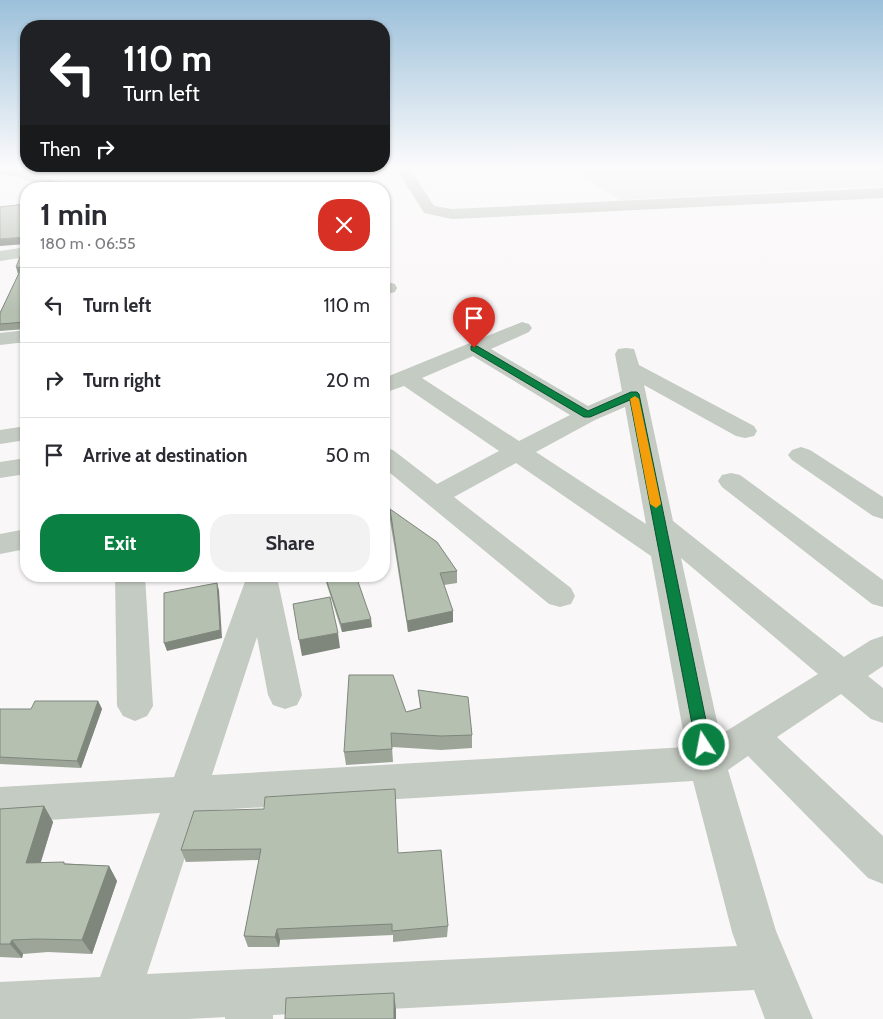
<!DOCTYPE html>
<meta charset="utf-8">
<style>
body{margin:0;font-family:Cabin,sans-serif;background:#f2f2f3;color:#2b2b33;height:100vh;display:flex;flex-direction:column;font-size:19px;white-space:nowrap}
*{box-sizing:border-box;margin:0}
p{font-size:16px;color:#7c7c81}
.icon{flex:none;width:28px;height:28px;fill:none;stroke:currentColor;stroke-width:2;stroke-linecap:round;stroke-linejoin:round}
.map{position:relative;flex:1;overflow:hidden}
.sheet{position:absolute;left:20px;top:182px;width:370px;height:400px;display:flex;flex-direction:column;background:#fff;border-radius:20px;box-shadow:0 1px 4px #0004}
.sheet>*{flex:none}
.hud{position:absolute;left:20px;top:20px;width:370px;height:152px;border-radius:20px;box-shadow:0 1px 4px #0004;background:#202124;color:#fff;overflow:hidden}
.pin{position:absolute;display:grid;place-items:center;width:42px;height:42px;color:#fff;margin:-51px -21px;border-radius:50% 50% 50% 0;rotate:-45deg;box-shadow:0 0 5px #0007}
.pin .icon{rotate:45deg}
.me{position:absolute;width:55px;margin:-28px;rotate:349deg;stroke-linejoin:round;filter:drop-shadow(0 0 4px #0008)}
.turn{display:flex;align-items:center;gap:18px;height:105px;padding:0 20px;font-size:22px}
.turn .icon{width:65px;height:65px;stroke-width:2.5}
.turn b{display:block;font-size:35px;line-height:42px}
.then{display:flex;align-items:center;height:48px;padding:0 20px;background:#0003;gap:10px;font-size:19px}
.round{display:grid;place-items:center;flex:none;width:52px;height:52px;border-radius:20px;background:#f2f2f3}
.overview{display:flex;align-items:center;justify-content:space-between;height:85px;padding:0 20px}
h1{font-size:30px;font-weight:700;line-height:38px}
.action{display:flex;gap:10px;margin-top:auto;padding:10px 20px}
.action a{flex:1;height:58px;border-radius:20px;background:#0b8043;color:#fff;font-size:20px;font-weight:700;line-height:58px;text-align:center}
.action a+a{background:#f2f2f3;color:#2b2b33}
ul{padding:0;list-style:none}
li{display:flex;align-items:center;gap:15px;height:75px;padding:0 20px;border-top:1px solid #e1e1e2}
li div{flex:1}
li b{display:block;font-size:19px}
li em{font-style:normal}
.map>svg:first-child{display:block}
</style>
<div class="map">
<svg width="883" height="1019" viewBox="0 0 883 1019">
<rect width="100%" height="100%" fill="#f9f7f8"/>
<path fill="#e7e8e6" d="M 569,168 L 883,168 L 883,186 L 620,200 Z"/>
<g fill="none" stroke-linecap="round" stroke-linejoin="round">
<path fill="#c4cbc2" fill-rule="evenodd" d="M 0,168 L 20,169 L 73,186 L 75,189 L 53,189 L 18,177 L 0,174 Z
M 396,168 L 410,168 L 432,203 L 435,206 L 452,209 L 883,188 L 883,198 L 452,219 L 424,213 Z
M 26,247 L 26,257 L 0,261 L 0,251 Z
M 388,282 L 395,284 L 397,288 L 395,292 L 384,295 L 384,283 Z
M 522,322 L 529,324 L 532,328 L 529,332 L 491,349 L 588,406 L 622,391 L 615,354 L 618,349 L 626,348 L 634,349 L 639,365 L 754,426 L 757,431 L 754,436 L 745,438 L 736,436 L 644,385 L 673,521 L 844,657 L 871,640 L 883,636 L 883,666 L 868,676 L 883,688 L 883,723 L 871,719 L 841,694 L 777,737 L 883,836 L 883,884 L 868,878 L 748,756 L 728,770 L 776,931 L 813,1019 L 765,1019 L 754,990 L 273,1015 L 273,1019 L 225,1019 L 225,1017 L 188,1019 L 0,1019 L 0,982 L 100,977 L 160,813 L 0,823 L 0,787 L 174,777 L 247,576 L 277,577 L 302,695 L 297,705 L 285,709 L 273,705 L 268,695 L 257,637 L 212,775 L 686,747 L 651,556 L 516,463 L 454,497 L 571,588 L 575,596 L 571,604 L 560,607 L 549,604 L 384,468 L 384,447 L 393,450 L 437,484 L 499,451 L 404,386 L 384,393 L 384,378 ZM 473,356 L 570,415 L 519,441 L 422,378 ZM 625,407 L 646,524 L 536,452 L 595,420 ZM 681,558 L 818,674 L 720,735 ZM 693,781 L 732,932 L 737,946 L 147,974 L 200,811 Z
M 26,330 L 26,342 L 0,345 L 0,333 Z
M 26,426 L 26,440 L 0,444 L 0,430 Z
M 801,447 L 810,450 L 883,497 L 883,519 L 873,516 L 792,460 L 788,455 L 792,450 Z
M 26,458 L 26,474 L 0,478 L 0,462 Z
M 731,473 L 740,475 L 883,580 L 883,607 L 872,604 L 722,487 L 718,481 L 722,475 Z
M 26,529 L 26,549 L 0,554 L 0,534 Z
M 115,576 L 145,576 L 153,706 L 147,716 L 135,721 L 123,716 L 117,706 Z"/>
</g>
<path fill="#9ca598" d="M 26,246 L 26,329 L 0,331 L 0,313 L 18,274 Z
M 390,509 L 457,571 L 457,583 L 444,585 L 453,622 L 408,632 L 390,520 Z
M 324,576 L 356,576 L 372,627 L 342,632 Z
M 418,690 L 472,735 L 472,748 L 441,750 L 392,747 L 393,762 L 346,765 L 344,752 L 406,712 L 420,708 Z
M 98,701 L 102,709 L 81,768 L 0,764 L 0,709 L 31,709 Z
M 44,806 L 53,822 L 41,862 L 109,866 L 117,881 L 92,954 L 48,952 L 23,954 L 22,958 L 0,957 L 0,809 Z
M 194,811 L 399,853 L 448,926 L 447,937 L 393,942 L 393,935 L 280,940 L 279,947 L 248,947 L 244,936 L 259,860 L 186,862 L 181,850 Z"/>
<path fill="#7f867c" d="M 26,237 L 26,244 L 0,246 L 0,239 Z
M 16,267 L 22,267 L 18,274 Z
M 217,583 L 219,590 L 222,638 L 167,651 L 164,643 Z
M 453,611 L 453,622 L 408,632 L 407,621 Z
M 371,619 L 372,627 L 342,632 L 341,624 Z
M 338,633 L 340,648 L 302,656 L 299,640 Z
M 98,701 L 102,709 L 81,768 L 77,761 Z
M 44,806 L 53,822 L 36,877 L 26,863 Z
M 109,866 L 117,881 L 92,954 L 82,940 Z
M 277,929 L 280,940 L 279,947 L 275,937 Z
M 12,940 L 23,954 L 22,958 L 10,944 Z
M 394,993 L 396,1010 L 396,1019 L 394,1019 Z"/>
<path fill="#b5c0b1" stroke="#7f867c" d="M 26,204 L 26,237 L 0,239 L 0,207 Z
M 26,246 L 26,322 L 0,324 L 0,313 L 22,267 L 16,267 L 22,252 L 25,251 Z
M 390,509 L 437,542 L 457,571 L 440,573 L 453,611 L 407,621 Z
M 325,576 L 356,576 L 371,619 L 341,624 Z
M 217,583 L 220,630 L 164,643 L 164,593 Z
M 330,597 L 338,633 L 299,640 L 293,604 Z
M 349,675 L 393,675 L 406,712 L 421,708 L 418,690 L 468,697 L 472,735 L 441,736 L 391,733 L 392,749 L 344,752 Z
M 35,701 L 98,701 L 77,761 L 0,757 L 0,709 L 31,709 Z
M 395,789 L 398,853 L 441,850 L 448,926 L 392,931 L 392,924 L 277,929 L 275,937 L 244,936 L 261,849 L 181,850 L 194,811 L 264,809 L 265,797 Z
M 44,806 L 26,863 L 64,862 L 64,864 L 109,866 L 82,940 L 37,939 L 12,940 L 10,944 L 0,944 L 0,809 Z
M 394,993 L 394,1019 L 285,1019 L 286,998 Z"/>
<linearGradient id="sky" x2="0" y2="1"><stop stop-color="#9cc0da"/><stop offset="0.54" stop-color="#fcfbfc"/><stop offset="1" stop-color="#fcfbfc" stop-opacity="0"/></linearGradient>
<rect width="883" height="311" fill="url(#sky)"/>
<path fill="#0b8043" stroke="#07532c" d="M 471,346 L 477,346 L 588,411 L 631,392 L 637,392 L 639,394 L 711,745 L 709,750 L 704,752 L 698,750 L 696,745 L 630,400 L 590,417 L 584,417 L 471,350 Z"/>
<path fill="#f59e0b" d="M 635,396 L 639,399 L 661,504 L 656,508 L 650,504 L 630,399 Z"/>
</svg>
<div class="pin" style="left:474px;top:348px;background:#d93025"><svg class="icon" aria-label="arrive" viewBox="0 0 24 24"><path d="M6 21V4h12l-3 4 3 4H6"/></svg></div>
<svg class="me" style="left:704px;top:745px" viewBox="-20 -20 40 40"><circle r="17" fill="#0b8043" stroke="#fff" stroke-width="3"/><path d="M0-11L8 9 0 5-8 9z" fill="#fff"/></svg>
<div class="hud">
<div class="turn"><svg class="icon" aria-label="left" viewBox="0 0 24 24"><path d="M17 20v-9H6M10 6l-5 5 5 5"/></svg><div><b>110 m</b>Turn left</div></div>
<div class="then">Then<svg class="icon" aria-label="right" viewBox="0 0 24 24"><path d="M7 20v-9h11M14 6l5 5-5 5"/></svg></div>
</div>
<section class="sheet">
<div class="overview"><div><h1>1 min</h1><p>180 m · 06:55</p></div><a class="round" style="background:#d93025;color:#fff"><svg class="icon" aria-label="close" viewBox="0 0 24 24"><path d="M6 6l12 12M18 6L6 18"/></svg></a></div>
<ul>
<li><svg class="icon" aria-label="left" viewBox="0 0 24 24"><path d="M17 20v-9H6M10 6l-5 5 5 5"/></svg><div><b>Turn left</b></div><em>110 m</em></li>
<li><svg class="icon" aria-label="right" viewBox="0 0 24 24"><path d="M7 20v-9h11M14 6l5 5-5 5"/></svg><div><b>Turn right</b></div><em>20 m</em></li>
<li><svg class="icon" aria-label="arrive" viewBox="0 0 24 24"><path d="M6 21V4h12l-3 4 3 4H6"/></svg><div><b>Arrive at destination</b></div><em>50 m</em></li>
</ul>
<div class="action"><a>Exit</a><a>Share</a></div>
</section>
</div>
